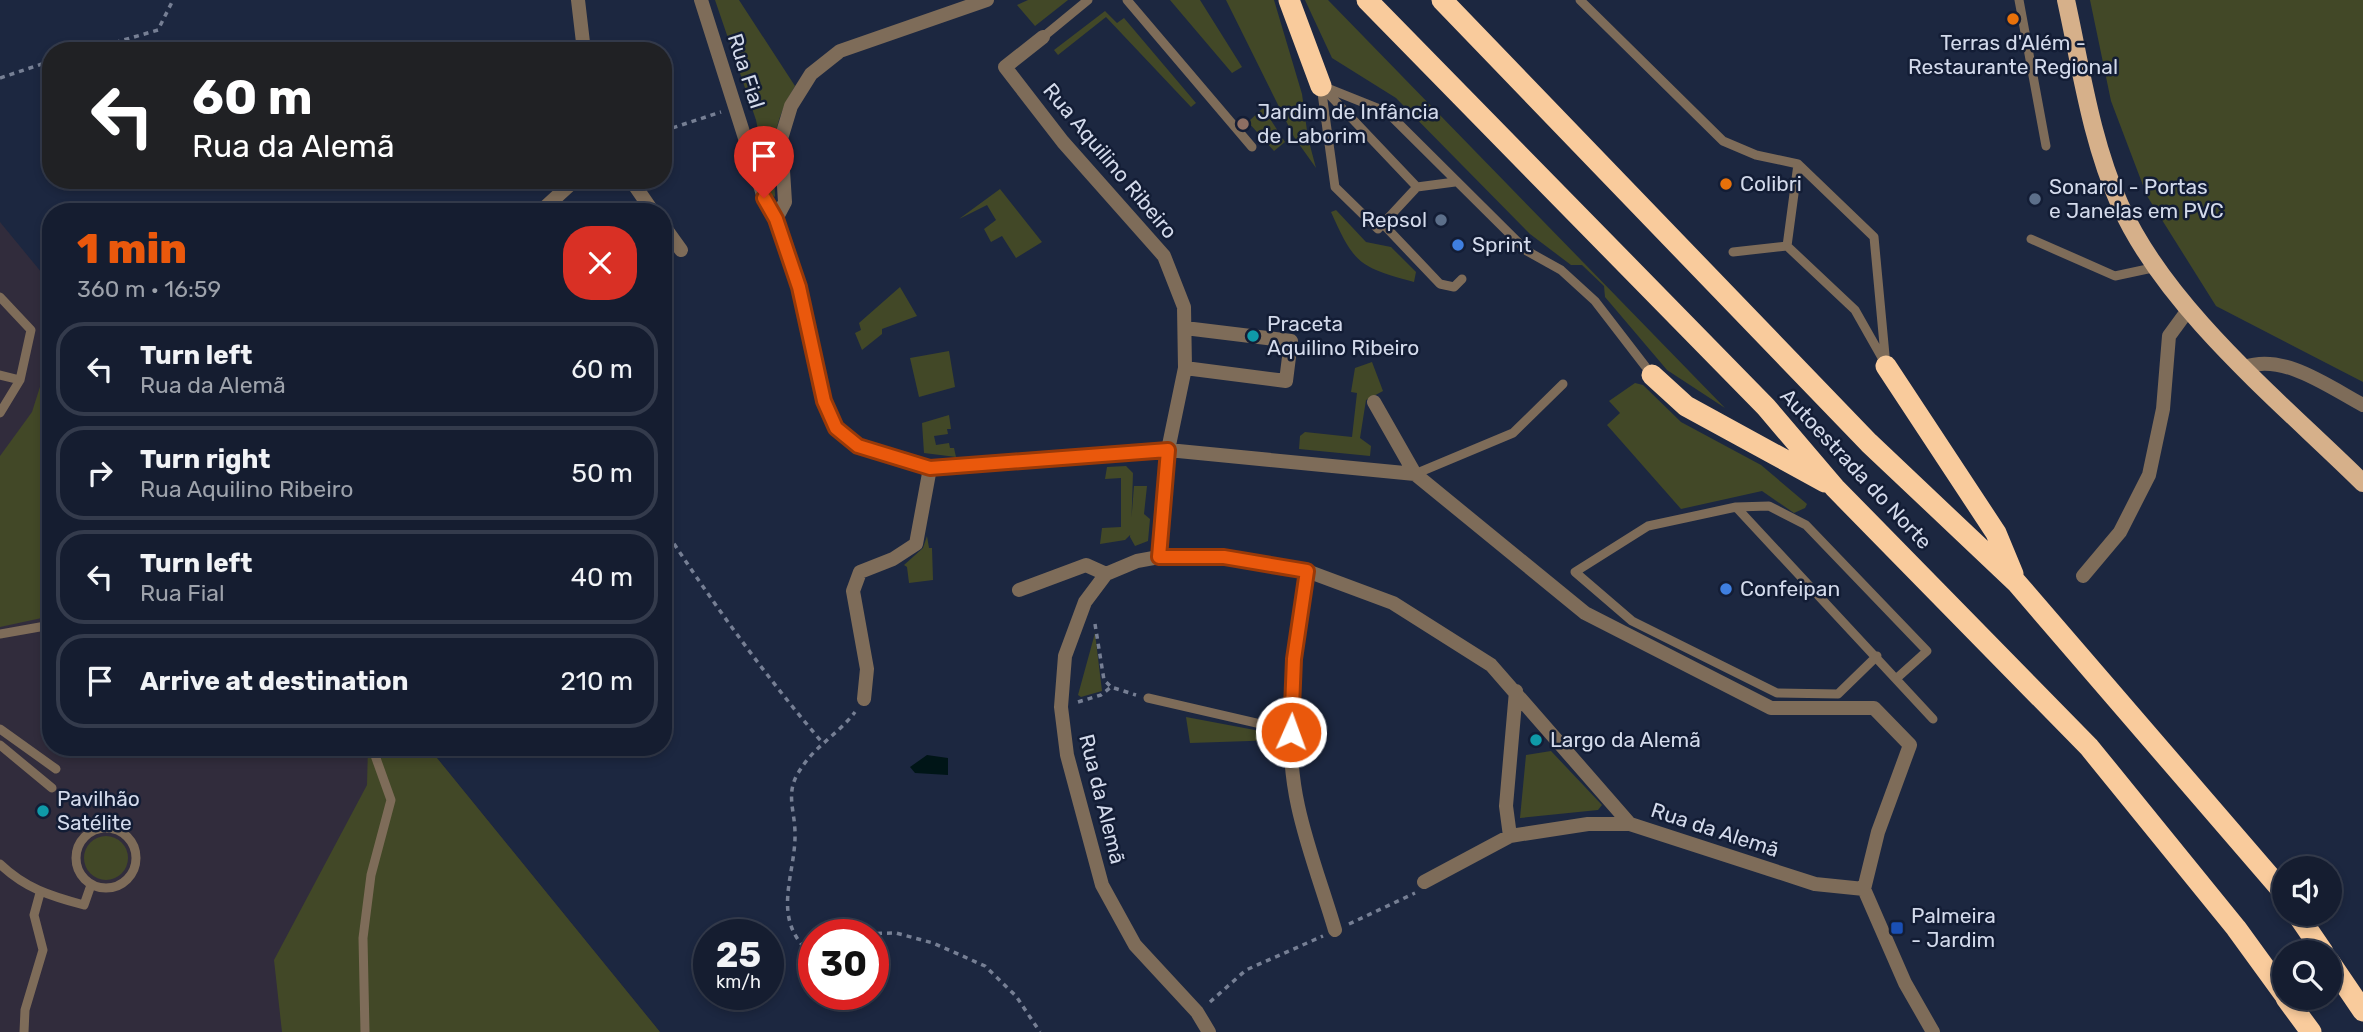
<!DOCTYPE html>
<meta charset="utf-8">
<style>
body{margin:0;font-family:Rubik,sans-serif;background:#1e2638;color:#f1f3f6;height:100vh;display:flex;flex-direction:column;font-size:26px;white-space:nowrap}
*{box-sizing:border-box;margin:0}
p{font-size:23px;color:#9da2ab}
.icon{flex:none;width:38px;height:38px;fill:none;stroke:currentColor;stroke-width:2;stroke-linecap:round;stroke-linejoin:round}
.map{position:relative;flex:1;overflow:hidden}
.drawer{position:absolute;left:42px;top:203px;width:630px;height:553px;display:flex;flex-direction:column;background:#151d30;border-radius:28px;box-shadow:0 4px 10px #0003,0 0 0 2px #343b4c}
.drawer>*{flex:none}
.hud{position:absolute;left:42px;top:42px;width:630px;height:147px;border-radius:28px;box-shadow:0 4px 10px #0003,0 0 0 2px #343b4c;background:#202124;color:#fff;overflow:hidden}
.fabs{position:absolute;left:2272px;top:856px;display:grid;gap:14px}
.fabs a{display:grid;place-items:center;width:70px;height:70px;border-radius:50%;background:#151d30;box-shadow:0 4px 10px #0003,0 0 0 2px #343b4c;font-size:35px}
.speed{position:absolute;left:693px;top:919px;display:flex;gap:14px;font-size:35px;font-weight:700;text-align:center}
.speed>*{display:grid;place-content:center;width:91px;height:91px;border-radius:50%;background:#151d30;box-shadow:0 4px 10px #0003,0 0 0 2px #343b4c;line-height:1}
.speed small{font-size:18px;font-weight:400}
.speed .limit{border:10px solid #d22;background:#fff;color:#111}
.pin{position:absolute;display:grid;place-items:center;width:60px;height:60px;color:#fff;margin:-72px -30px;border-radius:50% 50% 50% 0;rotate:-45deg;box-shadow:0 0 7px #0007}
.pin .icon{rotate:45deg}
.me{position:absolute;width:77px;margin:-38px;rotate:2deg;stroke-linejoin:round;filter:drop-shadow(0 0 5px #0008)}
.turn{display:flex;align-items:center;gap:24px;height:147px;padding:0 35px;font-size:32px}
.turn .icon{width:91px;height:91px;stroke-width:2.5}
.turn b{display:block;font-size:49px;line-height:60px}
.round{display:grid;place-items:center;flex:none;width:74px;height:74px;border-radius:28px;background:#1e2638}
.headline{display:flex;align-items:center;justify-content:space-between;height:119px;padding:0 35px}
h1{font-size:42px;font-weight:800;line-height:52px;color:#ea580c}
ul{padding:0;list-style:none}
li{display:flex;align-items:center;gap:21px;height:94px;margin:0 14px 10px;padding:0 21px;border:4px solid #343b4c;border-radius:28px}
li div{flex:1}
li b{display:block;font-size:26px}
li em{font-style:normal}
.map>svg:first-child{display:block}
</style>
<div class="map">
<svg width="2363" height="1032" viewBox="0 0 2363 1032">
<rect width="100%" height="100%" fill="#1c2740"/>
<path fill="#312c3c" d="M 0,222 L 51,284 L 51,747 L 428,747 L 660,1032 L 0,1032 Z"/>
<path fill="#424827" d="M 715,0 L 739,0 L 795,86 C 769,129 774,150 775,197 L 771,194 L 756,120 Z
M 1028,0 L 1068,0 L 1035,26 L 1017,5 Z
M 1170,0 L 1200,0 L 1242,67 L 1232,73 Z
M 1226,0 L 1274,0 L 1302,94 L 1308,138 L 1316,168 L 1294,137 Z
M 1305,0 L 1328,0 L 1725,408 L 1667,370 L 1605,297 L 1604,286 L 1582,265 L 1571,265 L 1530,234 L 1396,98 L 1332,58 Z
M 2090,0 L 2363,0 L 2363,382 L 2216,306 L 2147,196 L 2111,101 Z
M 1105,11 L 1117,23 L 1124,18 L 1196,103 L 1191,107 L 1106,17 L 1058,55 L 1054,50 Z
M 1263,108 L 1285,142 L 1274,151 L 1248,122 Z
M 1000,189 L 1042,242 L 1016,258 L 1002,236 L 991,242 L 984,229 L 996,220 L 987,205 L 959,219 Z
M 1336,210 L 1366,242 L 1391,247 L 1416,272 L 1414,282 C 1358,267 1354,263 1331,212 Z
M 900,287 L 917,316 L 882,329 L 882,334 L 862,350 L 855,333 L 861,330 L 859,323 Z
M 949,351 L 955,387 L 919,397 L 910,358 Z
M 51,352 L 51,616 L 0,627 L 0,456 L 32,412 Z
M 1372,362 L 1383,391 L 1366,400 L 1360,438 L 1371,446 L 1370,456 L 1299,449 L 1300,436 L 1305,432 L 1352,437 L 1357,393 L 1351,392 L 1355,368 Z
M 1635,383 L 1643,385 L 1681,422 L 1761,465 L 1807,504 L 1805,508 L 1794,513 L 1762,491 L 1681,509 L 1607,425 L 1620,413 L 1609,401 Z
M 949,415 L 951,429 L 947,429 L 948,434 L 934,436 L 936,445 L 949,443 L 950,448 L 954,448 L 956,457 L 924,453 L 922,423 Z
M 1126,466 L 1133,473 L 1131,534 L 1125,540 L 1100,544 L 1102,528 L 1121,527 L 1121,478 L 1105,479 L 1107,467 Z
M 1134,486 L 1147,486 L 1144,514 L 1150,519 L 1148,541 L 1135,546 L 1130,537 Z
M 927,536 L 929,548 L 932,548 L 933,580 L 909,583 L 907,567 L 904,565 L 923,548 Z
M 1095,633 L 1102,691 L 1081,697 L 1078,695 Z
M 1186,717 L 1281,735 L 1281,740 L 1190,743 Z
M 368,747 L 428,747 L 660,1032 L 282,1032 L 274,960 L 367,785 Z
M 1551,751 L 1602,805 L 1598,810 L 1520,818 L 1526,755 Z
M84 858a22 22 0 1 1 44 0a22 22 0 1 1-44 0Z"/>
<path fill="#001517" d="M 927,755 L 948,758 L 948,775 L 915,773 L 910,767 Z"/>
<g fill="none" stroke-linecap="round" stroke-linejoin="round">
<path stroke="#767f94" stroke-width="3.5" stroke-dasharray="5 5" stroke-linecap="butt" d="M 86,51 L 158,30 L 173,0
M 0,78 L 51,61
M 663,131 L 721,112
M 663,527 C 712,602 763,673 821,741
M 1095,624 L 1104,680 L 1111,687
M 1078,702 L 1101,695 L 1111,687 L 1136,695
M 1349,924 L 1415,893
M 857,934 L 896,933 L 933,943 L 985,966 L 1016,996 L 1040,1032
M 814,944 L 803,946 C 773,912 796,872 795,833 C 795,812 786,795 797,775 C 813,746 837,736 855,712
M 1210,1002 L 1246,970 L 1323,936"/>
<path stroke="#7e6c59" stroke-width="9" d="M 1127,0 L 1252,147
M 1580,0 L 1723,141 L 1756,155 L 1798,164 L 1874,237 L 1886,366
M 2019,0 L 2046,146
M 1043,37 L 1088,0
M 1321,86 L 1335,187 L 1378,229 L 1417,187
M 1322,86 L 1387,112 L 1527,251 L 1561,270 L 1595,301 L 1652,375
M 1322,87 L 1417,187 L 1455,182
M 1798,164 L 1787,246 L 1855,310 L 1885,363
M 1383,224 L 1440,284 L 1454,287 L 1462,279
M 2031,239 L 2115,276 L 2157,267
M 1733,252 L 1787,246
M 0,297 L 31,330 L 20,380 L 0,413
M 0,375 L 20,380
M 1415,474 L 1513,433 L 1563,384
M 1736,507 L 1933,719
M 0,634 L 51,625
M 1877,656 L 1838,694 L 1777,693 L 1632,621 L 1575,572 L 1648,526 L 1736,507 L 1769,506 L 1806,525 L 1927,651 L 1897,678
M 1148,698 L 1291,731
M 0,729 L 56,769
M 0,745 L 52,788
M76 858a30 30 0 1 1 60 0a30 30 0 1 1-60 0Z
M 0,864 C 25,888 50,896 84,905 L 91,885
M 24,1032 L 25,1010 L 43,950 L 34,915 L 40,893
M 365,1032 L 363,938 L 371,875 L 391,800 L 372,747"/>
<path stroke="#7e6c59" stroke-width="14" d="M 578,0 L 584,51
M 701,0 L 764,198 L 776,219 L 799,287 L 824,402 L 836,428 L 857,446 L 930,468 L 1168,450 L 1415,474 L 1585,613 L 1771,708 L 1874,708 L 1910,745 L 1878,832 L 1864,889 L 1905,983 L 1933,1032
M 1043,37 L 1005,67 L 1063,142 L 1164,256 L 1184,307 L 1185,368 L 1168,450 L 1159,557
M 631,180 L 653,212
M 540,212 L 575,180
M 776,219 L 785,202 L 781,139 L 791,106 L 811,74 L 840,51 L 987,0
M 663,225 L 681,250
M 2245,367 C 2284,353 2329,387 2363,405
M 1185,368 L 1286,381 L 1291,341 L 1185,328
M 1374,402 L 1415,474
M 1307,571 C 1295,648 1281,729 1298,806 C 1307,848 1323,889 1335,930
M 2083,576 L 2120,532 L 2149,475 L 2163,409 L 2169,336 L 2188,310
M 1019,590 L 1086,565 L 1106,574
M 864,699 L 867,669 L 853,591 L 860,572 L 893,559 L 916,544 L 930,468
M 1510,836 L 1506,806 L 1516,691
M 1424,882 L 1510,836 L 1588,824 L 1630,824
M 1209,1032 L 1197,1012 L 1135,945 L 1102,885 L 1067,755 L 1061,707 L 1065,656 L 1085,602 L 1106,574 L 1137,561 L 1159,557 L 1224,557 L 1269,564 L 1307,571 L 1393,603 L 1491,665 L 1630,824 L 1815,884 L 1864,889"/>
<path stroke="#d6b08a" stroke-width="18" d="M 2066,0 C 2081,68 2091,141 2120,205 C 2167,310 2281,402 2363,483"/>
<path stroke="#f9cb9c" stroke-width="21" d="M 1289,0 L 1321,86
M 1367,0 L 1766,407 L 1835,488 L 2089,747 L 2236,928 L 2284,994
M 1442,0 L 1869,443 L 2016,582 L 2284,893
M 1886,366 L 1996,533 L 2013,574
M 1652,375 L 1686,406 L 1825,482
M 2297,914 L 2323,952
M 2329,961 L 2363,1011
M 2286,998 L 2311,1032"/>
</g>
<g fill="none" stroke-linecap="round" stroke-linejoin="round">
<g stroke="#983908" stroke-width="18">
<path id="route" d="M 764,198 L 776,219 L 799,287 L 824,401 L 836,428 L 858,446 L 930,468 L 1168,450 L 1159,557 L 1224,557 L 1307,571 L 1294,659 L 1291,732"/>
</g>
<use href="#route" stroke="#ea580c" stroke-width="12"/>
</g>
<g fill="#e8710a" stroke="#131d35" stroke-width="2.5">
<circle cx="2013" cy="19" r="7"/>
<circle cx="1726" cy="184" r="7"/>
</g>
<circle fill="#8d6e63" stroke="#131d35" stroke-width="2.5" cx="1243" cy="124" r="7"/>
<g fill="#5c6f8a" stroke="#131d35" stroke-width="2.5">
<circle cx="2035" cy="199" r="7"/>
<circle cx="1441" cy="220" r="7"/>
</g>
<g fill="#3f7fe0" stroke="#131d35" stroke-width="2.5">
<circle cx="1458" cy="245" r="7"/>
<circle cx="1726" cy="589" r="7"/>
</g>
<g fill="#0f9aa8" stroke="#131d35" stroke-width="2.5">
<circle cx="1253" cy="336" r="7"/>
<circle cx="1536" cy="740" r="7"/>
<circle cx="43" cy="811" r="7"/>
</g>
<rect fill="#1a4fb4" stroke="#131d35" stroke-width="2.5" x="1890" y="921" width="14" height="14" rx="3.5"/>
<g text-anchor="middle" stroke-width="5" stroke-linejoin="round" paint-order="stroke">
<g font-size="21" fill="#d3daeb" stroke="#131d35" text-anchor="start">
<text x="2013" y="50" text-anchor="middle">Terras d'Além -<tspan x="2013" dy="24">Restaurante Regional</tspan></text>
<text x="1257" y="119">Jardim de Infância<tspan x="1257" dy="24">de Laborim</tspan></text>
<text x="1740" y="191">Colibri</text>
<text x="2049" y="194">Sonarol - Portas<tspan x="2049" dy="24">e Janelas em PVC</tspan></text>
<text x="1427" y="227" text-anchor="end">Repsol</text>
<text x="1472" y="252">Sprint</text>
<text x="1267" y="331">Praceta<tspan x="1267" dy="24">Aquilino Ribeiro</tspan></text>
<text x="1740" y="596">Confeipan</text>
<text x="1550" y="747">Largo da Alemã</text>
<text x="57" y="806">Pavilhão<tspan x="57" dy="24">Satélite</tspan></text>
<text x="1911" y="923">Palmeira<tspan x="1911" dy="24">- Jardim</tspan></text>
</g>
<g font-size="21" fill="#d3daeb" stroke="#131d35">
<text transform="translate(746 71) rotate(72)" y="7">Rua Fial</text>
<text transform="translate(1110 161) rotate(50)" y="7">Rua Aquilino Ribeiro</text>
<text transform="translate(1856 469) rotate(47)" y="7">Autoestrada do Norte</text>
<text transform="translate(1102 799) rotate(76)" y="7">Rua da Alemã</text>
<text transform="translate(1715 830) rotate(18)" y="7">Rua da Alemã</text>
</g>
</g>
</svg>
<div class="fabs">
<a><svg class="icon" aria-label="sound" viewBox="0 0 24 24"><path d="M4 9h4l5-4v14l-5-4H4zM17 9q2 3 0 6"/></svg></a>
<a><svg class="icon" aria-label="search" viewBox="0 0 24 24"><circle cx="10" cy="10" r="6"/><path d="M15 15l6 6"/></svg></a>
</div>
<div class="speed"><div>25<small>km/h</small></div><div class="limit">30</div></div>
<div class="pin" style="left:764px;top:198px;background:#d93025"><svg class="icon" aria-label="arrive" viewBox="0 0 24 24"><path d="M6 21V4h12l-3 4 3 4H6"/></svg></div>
<svg class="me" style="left:1291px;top:732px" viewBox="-20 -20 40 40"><circle r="17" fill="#ea580c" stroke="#fff" stroke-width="3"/><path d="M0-11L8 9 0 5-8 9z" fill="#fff"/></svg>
<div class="hud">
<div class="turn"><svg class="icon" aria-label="left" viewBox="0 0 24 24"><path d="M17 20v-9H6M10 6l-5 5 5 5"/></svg><div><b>60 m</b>Rua da Alemã</div></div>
</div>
<section class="drawer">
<div class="headline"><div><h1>1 min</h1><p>360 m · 16:59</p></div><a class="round" style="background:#d93025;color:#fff"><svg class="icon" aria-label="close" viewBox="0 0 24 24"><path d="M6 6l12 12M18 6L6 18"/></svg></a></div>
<ul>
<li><svg class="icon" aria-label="left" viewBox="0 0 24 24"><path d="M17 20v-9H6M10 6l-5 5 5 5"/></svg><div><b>Turn left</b><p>Rua da Alemã</p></div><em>60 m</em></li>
<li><svg class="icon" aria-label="right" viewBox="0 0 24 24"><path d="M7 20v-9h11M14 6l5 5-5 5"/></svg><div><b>Turn right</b><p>Rua Aquilino Ribeiro</p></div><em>50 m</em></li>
<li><svg class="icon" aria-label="left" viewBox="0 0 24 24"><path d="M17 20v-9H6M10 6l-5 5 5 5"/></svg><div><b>Turn left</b><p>Rua Fial</p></div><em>40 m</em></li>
<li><svg class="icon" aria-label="arrive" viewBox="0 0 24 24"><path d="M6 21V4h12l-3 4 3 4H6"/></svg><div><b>Arrive at destination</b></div><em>210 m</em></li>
</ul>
</section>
</div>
